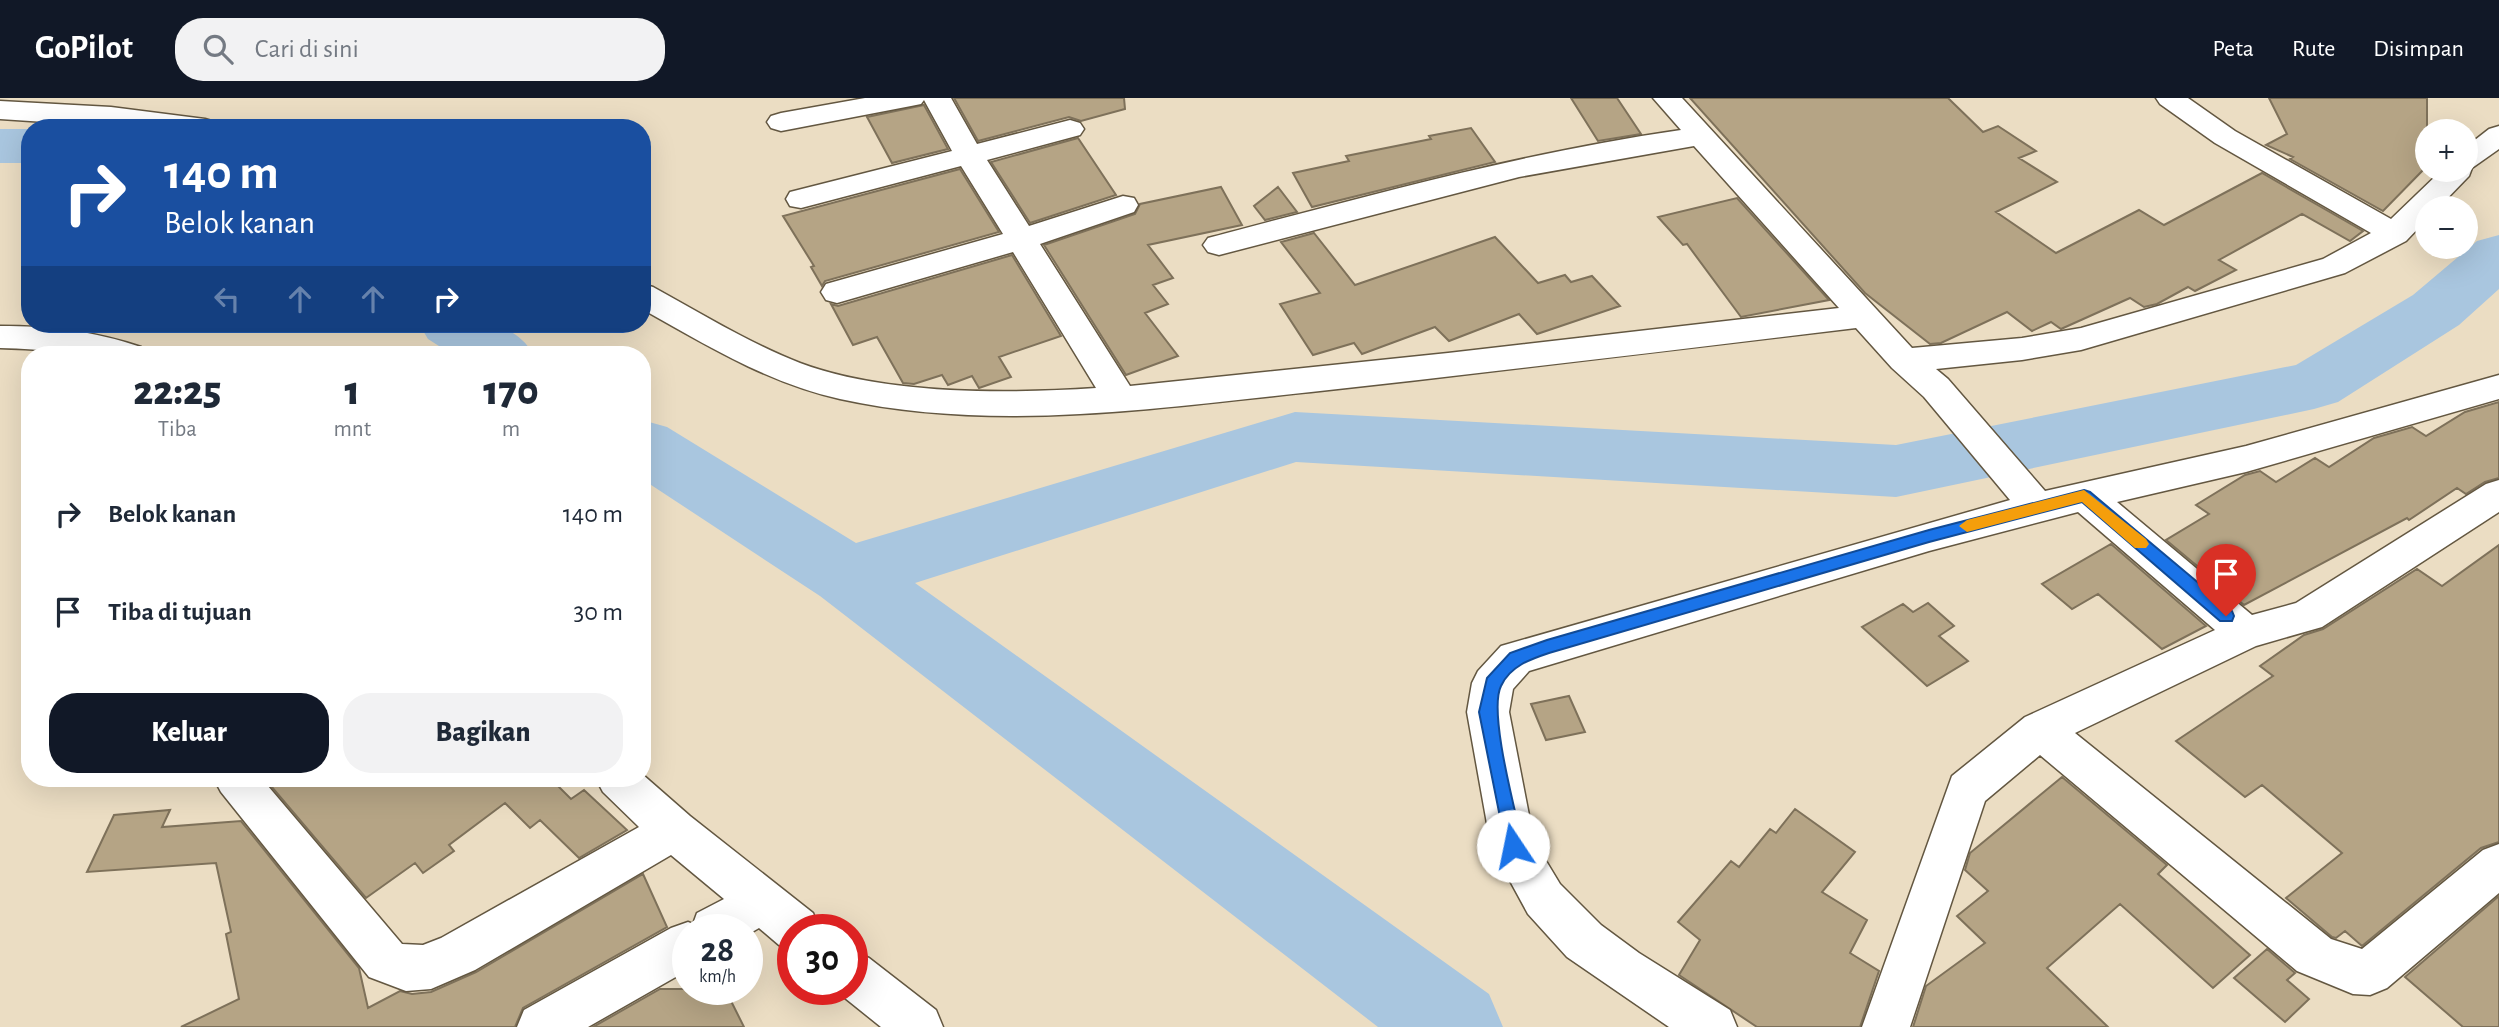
<!DOCTYPE html>
<html lang="id">
<meta charset="utf-8">
<style>
body{margin:0;font-family:"Alegreya Sans",sans-serif;background:#f2f2f3;color:#1f2937;height:100vh;display:flex;flex-direction:column;font-size:26px;white-space:nowrap}
*{box-sizing:border-box;margin:0}
p{font-size:23px;color:#747a83}
.icon{flex:none;width:38px;height:38px;fill:none;stroke:currentColor;stroke-width:2;stroke-linecap:round;stroke-linejoin:round}
.map{position:relative;flex:1;overflow:hidden}
.details{position:absolute;left:21px;top:248px;width:630px;height:441px;display:flex;flex-direction:column;background:#fff;border-radius:28px;box-shadow:0 7px 28px #0002}
.details>*{flex:none}
.guide{position:absolute;left:21px;top:21px;width:630px;height:214px;border-radius:28px;box-shadow:0 7px 28px #0002;background:#1a4fa0;color:#fff;overflow:hidden}
.fabs{position:absolute;left:2415px;top:21px;display:grid;gap:14px}
.fabs a{display:grid;place-items:center;width:63px;height:63px;border-radius:50%;background:#fff;box-shadow:0 7px 28px #0002;font-size:35px}
.speed{position:absolute;left:672px;top:816px;display:flex;gap:14px;font-size:35px;font-weight:700;text-align:center}
.speed>*{display:grid;place-content:center;width:91px;height:91px;border-radius:50%;background:#fff;box-shadow:0 7px 28px #0002;line-height:1}
.speed small{font-size:18px;font-weight:400}
.speed .limit{border:10px solid #d22;background:#fff;color:#111}
.pin{position:absolute;display:grid;place-items:center;width:60px;height:60px;color:#fff;margin:-72px -30px;border-radius:50% 50% 50% 0;rotate:-45deg;box-shadow:0 0 7px #0007}
.pin .icon{rotate:45deg}
.me{position:absolute;width:77px;margin:-38px;rotate:349deg;stroke-linejoin:round;filter:drop-shadow(0 0 5px #0008)}
.turn{display:flex;align-items:center;gap:24px;height:147px;padding:0 28px;font-size:32px}
.turn .icon{width:91px;height:91px;stroke-width:2.5}
.turn b{display:block;font-size:49px;line-height:60px}
.lanes{display:flex;align-items:center;height:66px;padding:0 28px;background:#0003;justify-content:center;gap:35px;direction:ltr}
.lanes .off{opacity:.35}
.eta{display:flex;justify-content:space-evenly;align-items:center;height:119px;text-align:center}
.eta b{font-size:42px;font-weight:800;line-height:49px}
.cta{display:flex;gap:14px;margin-top:auto;padding:14px 28px}
.cta a{flex:1;height:80px;border-radius:28px;background:#111827;color:#fff;font-size:28px;font-weight:800;line-height:80px;text-align:center}
.cta a+a{background:#f2f2f3;color:#1f2937}
ul{padding:0;list-style:none}
li{display:flex;align-items:center;gap:21px;height:98px;padding:0 28px}
li div{flex:1}
li b{display:block;font-size:26px}
li em{font-style:normal}
header{display:flex;align-items:center;gap:42px;box-sizing:border-box;height:98px;padding:0 35px;background:#111827;color:#fff}
header strong{font-size:33px}
nav{display:flex;gap:38px;margin-inline-start:auto;font-size:24px}
.search{width:490px;height:63px;background:#f2f2f3;display:flex;align-items:center;gap:18px;box-sizing:border-box;padding:0 24px;border-radius:28px;color:#747a83;font-size:26px}
.map>svg:first-child{display:block}
</style>
<header>
<strong>GoPilot</strong>
<div class="search"><svg class="icon" aria-label="search" viewBox="0 0 24 24"><circle cx="10" cy="10" r="6"/><path d="M15 15l6 6"/></svg>Cari di sini</div>
<nav><a>Peta</a><a>Rute</a><a>Disimpan</a></nav>
</header>
<div class="map">
<svg width="2499" height="929" viewBox="0 0 2499 929">
<rect width="100%" height="100%" fill="#ebddc3"/>
<g fill="none" stroke-linecap="round" stroke-linejoin="round">
<path fill="#a9c6df" fill-rule="evenodd" d="M 0,31 L 30,31 L 30,65 L 0,65 Z
M 2499,137 L 2499,191 L 2459,227 L 2338,304 L 2314,311 L 1896,399 L 1296,364 L 915,485 L 1489,896 L 1503,929 L 1378,929 L 820,498 L 642,381 L 642,322 L 667,329 L 856,445 L 1295,314 L 1896,347 L 2296,267 L 2413,197 L 2477,143 Z
M 419,226 C 463,226 508,214 534,257 L 453,257 L 428,241 Z"/>
</g>
<path fill="#b5a485" stroke="#7e715a" stroke-width="2" d="M 954,0 L 1124,0 L 1125,11 L 1081,23 L 1069,19 L 978,43 Z
M 1571,0 L 1617,0 L 1641,36 L 1598,43 Z
M 1690,0 L 1948,0 L 1983,34 L 1998,28 L 2036,53 L 2019,60 L 2057,84 L 1996,114 L 2056,155 L 2139,112 L 2164,127 L 2262,75 L 2363,133 L 2350,143 L 2302,116 L 2219,162 L 2236,172 L 2195,193 L 2188,189 L 2157,206 L 2144,209 L 2130,200 L 2061,231 L 2051,224 L 2032,233 L 2007,214 L 1941,245 L 1930,246 L 1865,195 Z
M 2269,0 L 2427,0 L 2427,68 L 2383,113 L 2290,61 L 2293,59 L 2266,47 L 2287,36 Z
M 924,7 L 948,51 L 892,65 L 867,19 Z
M 1471,30 L 1495,64 L 1312,109 L 1293,75 L 1349,63 L 1346,58 L 1431,41 L 1429,38 Z
M 1078,40 L 1116,97 L 1030,125 L 991,64 Z
M 960,71 L 999,134 L 825,183 L 822,188 L 811,169 L 814,168 L 783,118 Z
M 1221,89 L 1242,127 L 1148,147 L 1173,180 L 1153,187 L 1168,206 L 1145,215 L 1178,258 L 1126,277 L 1044,147 L 1135,116 L 1140,106 Z
M 1278,89 L 1297,114 L 1265,122 L 1254,108 Z
M 1737,100 L 1829,202 L 1741,219 L 1687,146 L 1683,147 L 1658,119 Z
M 1314,135 L 1355,187 L 1495,139 L 1538,185 L 1565,177 L 1571,184 L 1592,178 L 1620,208 L 1537,236 L 1519,216 L 1449,243 L 1435,229 L 1362,256 L 1354,245 L 1313,257 L 1280,206 L 1320,195 L 1281,144 Z
M 1012,157 L 1061,238 L 999,259 L 1011,279 L 979,290 L 972,278 L 948,287 L 942,277 L 914,286 L 903,285 L 877,239 L 853,247 L 831,206 L 838,208 Z
M 2499,304 L 2499,380 L 2485,384 L 2466,396 L 2457,390 L 2409,422 L 2407,420 L 2244,507 L 2166,442 L 2209,416 L 2196,407 L 2245,377 L 2260,373 L 2276,384 L 2315,360 L 2329,369 L 2374,340 L 2412,329 L 2426,338 L 2465,314 Z
M 2111,446 L 2206,528 L 2162,551 L 2098,496 L 2072,511 L 2042,486 Z
M 2499,447 L 2499,744 L 2481,750 L 2362,848 L 2345,833 L 2336,840 L 2332,839 L 2286,800 L 2342,755 L 2262,687 L 2245,699 L 2176,643 L 2273,578 L 2260,568 L 2304,537 L 2323,531 L 2417,471 L 2442,488 Z
M 1928,505 L 1954,528 L 1939,538 L 1968,563 L 1927,588 L 1862,529 L 1903,506 L 1913,514 Z
M 1569,598 L 1585,634 L 1546,642 L 1531,606 Z
M 2062,679 L 2167,767 L 2158,776 L 2250,857 L 2213,890 L 2120,806 L 2047,870 L 2108,929 L 1913,929 L 1926,888 L 1985,845 L 1957,818 L 1988,793 L 1965,772 L 1970,755 Z
M 265,681 L 551,681 L 571,701 L 584,692 L 627,732 L 579,760 L 540,722 L 530,730 L 505,705 L 449,747 L 454,753 L 423,775 L 415,765 L 366,800 Z
M 1795,711 L 1855,754 L 1822,794 L 1867,822 L 1850,855 L 1879,873 L 1860,929 L 1757,929 L 1679,877 L 1700,842 L 1678,824 L 1731,763 L 1739,769 L 1770,731 L 1776,735 Z
M 170,712 L 162,729 L 241,723 L 359,870 L 368,910 L 400,893 L 412,896 L 431,894 L 476,874 L 643,776 L 667,829 L 523,910 L 515,929 L 181,929 L 239,901 L 226,836 L 231,834 L 216,765 L 87,774 L 114,717 Z
M 2499,798 L 2499,929 L 2463,929 L 2405,879 Z
M 2267,851 L 2295,875 L 2287,882 L 2309,901 L 2285,924 L 2234,880 Z
M 660,891 L 725,891 L 744,929 L 593,929 Z"/>
<g fill="none" stroke-linecap="round" stroke-linejoin="round">
<g stroke="#635741" stroke-width="3">
<path id="minor" d="M 865,0 L 951,0 L 977,46 L 1070,22 L 1080,25 L 1084,31 L 1080,37 L 987,62 L 1029,128 L 1123,98 L 1134,100 L 1138,107 L 1134,114 L 1040,146 L 1130,288 L 1448,255 L 1839,210 L 1694,48 L 1519,79 L 1219,157 L 1208,154 L 1203,147 L 1208,140 C 1364,99 1520,55 1681,32 L 1653,0 L 1682,0 L 1912,250 L 2022,240 L 2081,230 L 2323,161 L 2371,135 L 2215,45 L 2160,6 L 2156,0 L 2188,0 L 2235,33 L 2391,121 L 2442,72 L 2466,72 L 2466,49 L 2489,31 L 2499,28 L 2499,51 L 2472,70 L 2469,78 L 2438,110 L 2427,110 L 2427,121 L 2406,143 L 2345,175 L 2081,252 L 2022,262 L 1936,271 L 1948,281 L 2045,393 L 2246,348 L 2499,277 L 2499,301 L 2246,374 L 2117,404 L 2252,517 L 2296,505 L 2486,386 L 2499,382 L 2499,414 L 2322,529 L 2256,548 L 2075,635 L 2331,841 L 2362,851 L 2483,752 L 2499,746 L 2499,795 L 2387,890 L 2370,897 L 2353,896 L 2297,873 L 2040,657 L 1985,703 L 1910,929 L 1862,929 L 1952,678 L 2025,619 L 2215,532 L 2078,414 L 1929,453 L 1529,573 L 1513,591 L 1509,614 L 1534,743 L 1560,786 L 1601,827 L 1639,855 L 1730,912 L 1737,929 L 1669,929 L 1567,859 L 1528,816 L 1491,748 L 1467,614 L 1472,585 L 1478,573 L 1501,548 L 2010,402 L 1924,299 L 1892,270 L 1856,230 C 1675,252 1493,274 1311,294 C 1156,310 995,335 840,301 C 768,285 706,247 642,211 L 642,186 L 653,189 C 702,216 749,245 800,265 C 886,297 1006,296 1096,290 L 1013,154 L 837,205 L 826,202 L 821,194 L 826,186 L 1003,136 L 961,68 L 801,110 L 790,108 L 786,101 L 790,94 L 952,53 L 924,2 L 921,6 L 911,8 L 781,33 L 771,30 L 767,24 L 771,18 L 781,15 Z
M 0,3 L 111,9 L 205,21 L 215,24 L 219,30 L 136,30 L 0,21 Z
M 0,228 C 49,228 94,233 141,249 L 146,257 C 97,259 49,251 0,250 Z
M 642,676 L 690,718 L 813,815 L 819,831 L 793,831 L 793,852 L 779,847 L 759,830 L 747,837 L 747,831 L 688,831 L 688,872 L 588,929 L 517,929 L 524,912 L 671,830 L 688,824 L 693,826 L 697,815 L 724,801 L 671,757 L 475,872 L 431,891 L 406,893 L 369,879 L 221,694 L 214,681 L 262,681 L 402,846 L 423,847 L 441,840 L 639,729 L 603,694 L 596,681 L 642,681 Z
M 852,853 L 869,860 L 936,912 L 943,929 L 881,929 L 835,892 L 852,891 Z"/>
</g>
<use href="#minor" fill="#fff" fill-rule="evenodd"/>
</g>
<path fill="#1a73e8" stroke="#114b97" stroke-width="2" d="M 2084,392 L 2090,394 L 2232,513 L 2234,518 L 2232,523 L 2220,523 L 2082,404 L 1929,444 L 1549,555 C 1531,561 1510,568 1501,588 C 1488,614 1516,715 1523,748 L 1520,754 L 1513,756 L 1507,754 L 1479,614 L 1487,580 L 1510,555 L 1547,542 L 1929,432 Z"/>
<path fill="#f59e0b" d="M 2084,392 L 2146,441 L 2149,446 L 2146,450 L 2135,450 L 2082,404 L 1967,434 L 1959,428 L 1967,422 Z"/>
</svg>
<div class="fabs">
<a>+</a>
<a>−</a>
</div>
<div class="speed"><div>28<small>km/h</small></div><div class="limit">30</div></div>
<div class="pin" style="left:2226px;top:518px;background:#d93025"><svg class="icon" aria-label="arrive" viewBox="0 0 24 24"><path d="M6 21V4h12l-3 4 3 4H6"/></svg></div>
<svg class="me" style="left:1513px;top:748px" viewBox="-20 -20 40 40"><circle r="19" fill="#fff"/><path d="M0-13L10 11 0 6-10 11z" fill="#1a73e8"/></svg>
<div class="guide">
<div class="turn"><svg class="icon" aria-label="right" viewBox="0 0 24 24"><path d="M7 20v-9h11M14 6l5 5-5 5"/></svg><div><b>140 m</b>Belok kanan</div></div>
<div class="lanes"><svg class="icon off" aria-label="left" viewBox="0 0 24 24"><path d="M17 20v-9H6M10 6l-5 5 5 5"/></svg><svg class="icon off" aria-label="ahead" viewBox="0 0 24 24"><path d="M12 20V5M6 11l6-6 6 6"/></svg><svg class="icon off" aria-label="ahead" viewBox="0 0 24 24"><path d="M12 20V5M6 11l6-6 6 6"/></svg><svg class="icon" aria-label="right" viewBox="0 0 24 24"><path d="M7 20v-9h11M14 6l5 5-5 5"/></svg></div>
</div>
<section class="details">
<div class="eta">
<div><b>22:25</b><p>Tiba</p></div>
<div><b>1</b><p>mnt</p></div>
<div><b>170</b><p>m</p></div>
</div>
<ul>
<li><svg class="icon" aria-label="right" viewBox="0 0 24 24"><path d="M7 20v-9h11M14 6l5 5-5 5"/></svg><div><b>Belok kanan</b></div><em>140 m</em></li>
<li><svg class="icon" aria-label="arrive" viewBox="0 0 24 24"><path d="M6 21V4h12l-3 4 3 4H6"/></svg><div><b>Tiba di tujuan</b></div><em>30 m</em></li>
</ul>
<div class="cta"><a>Keluar</a><a>Bagikan</a></div>
</section>
</div>
